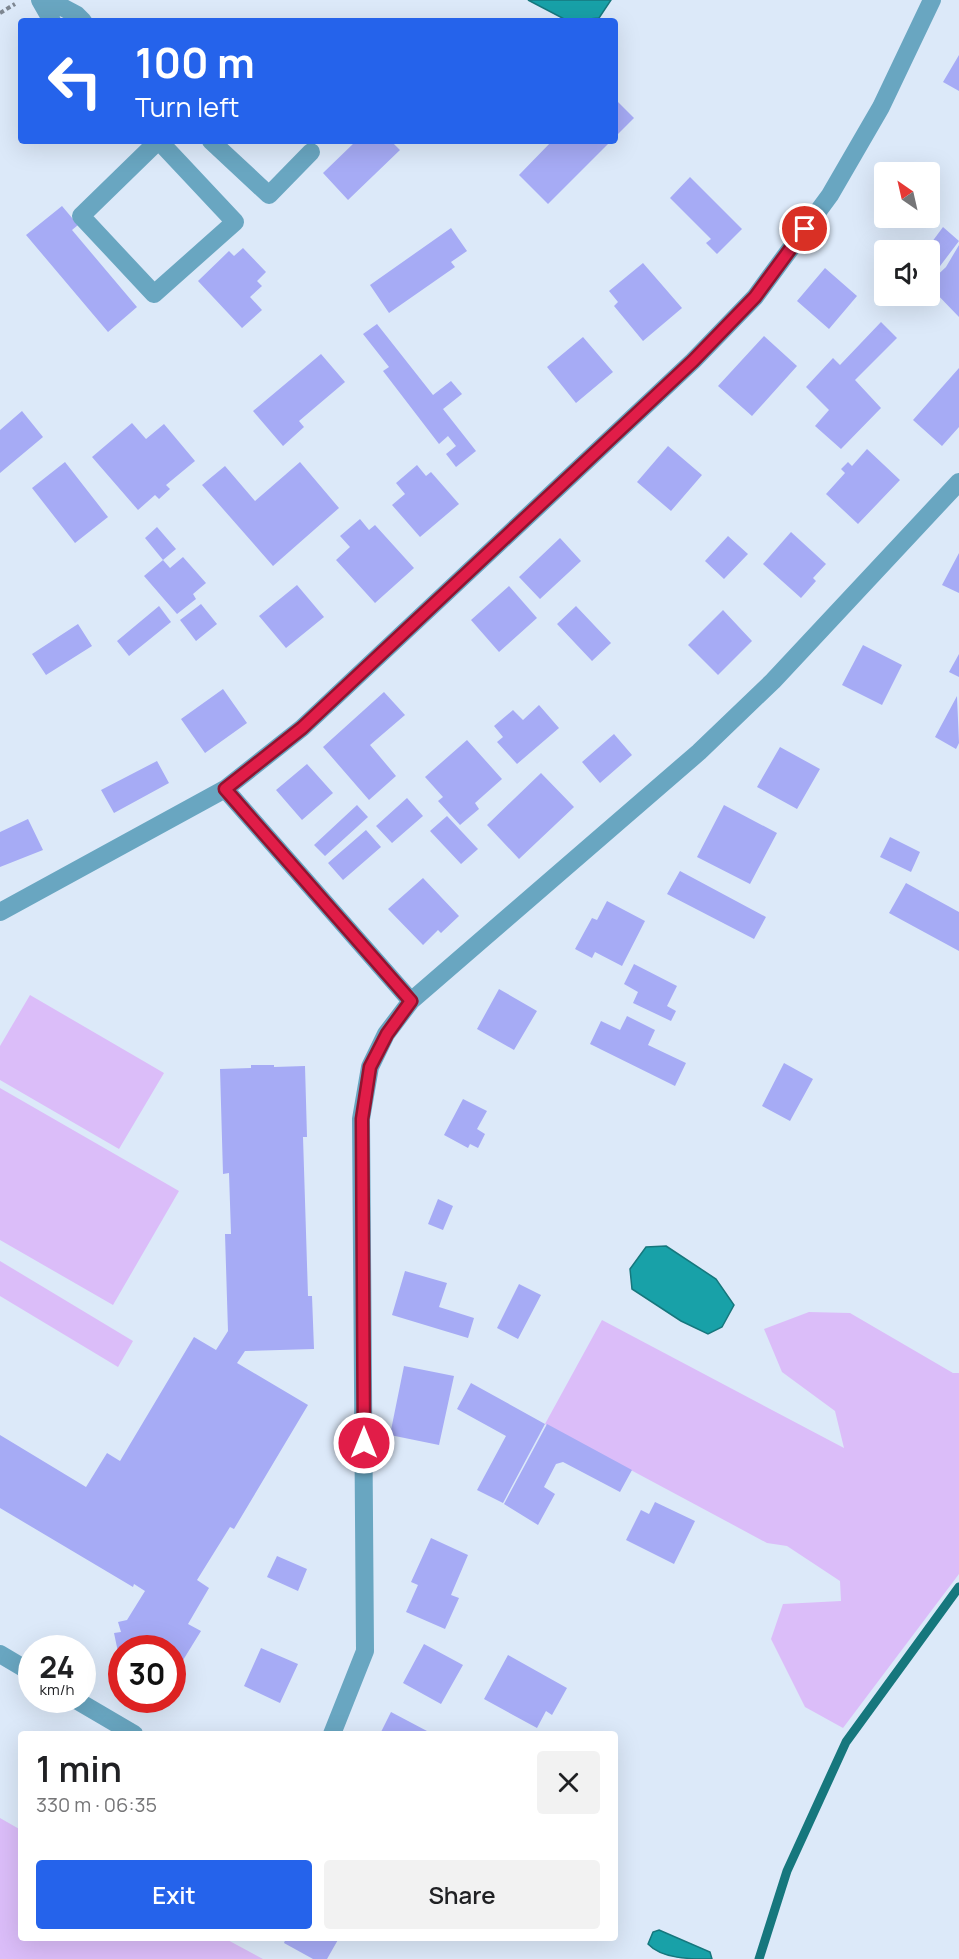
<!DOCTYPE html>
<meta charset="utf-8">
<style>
body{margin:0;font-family:Manrope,sans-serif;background:#f2f2f2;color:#202124;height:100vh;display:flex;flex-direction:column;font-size:22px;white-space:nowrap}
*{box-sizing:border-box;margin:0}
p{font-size:20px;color:#757577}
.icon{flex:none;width:33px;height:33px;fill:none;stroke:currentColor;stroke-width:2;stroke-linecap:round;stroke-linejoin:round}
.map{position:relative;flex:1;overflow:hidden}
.side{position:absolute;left:18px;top:1731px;width:600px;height:210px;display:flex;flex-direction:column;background:#fff;border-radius:6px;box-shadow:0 6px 24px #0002}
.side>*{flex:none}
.banner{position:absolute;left:18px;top:18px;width:600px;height:126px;border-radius:6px;box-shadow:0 6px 24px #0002;background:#2563eb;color:#fff;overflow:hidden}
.needle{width:39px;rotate:326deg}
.buttons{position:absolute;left:874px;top:162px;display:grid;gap:12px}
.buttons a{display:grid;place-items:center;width:66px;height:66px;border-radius:6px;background:#fff;box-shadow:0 6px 24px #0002;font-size:30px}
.speed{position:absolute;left:18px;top:1635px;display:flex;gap:12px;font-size:30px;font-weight:700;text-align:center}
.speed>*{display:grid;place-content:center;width:78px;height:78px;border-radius:50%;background:#fff;box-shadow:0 6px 24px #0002;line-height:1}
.speed small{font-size:15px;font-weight:400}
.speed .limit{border:9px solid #d22;background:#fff;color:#111}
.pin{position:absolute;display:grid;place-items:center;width:51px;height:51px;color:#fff;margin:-26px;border:3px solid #fff;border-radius:50%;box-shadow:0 2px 6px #0007}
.me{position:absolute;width:66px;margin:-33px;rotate:0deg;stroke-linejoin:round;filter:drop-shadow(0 0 4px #0008)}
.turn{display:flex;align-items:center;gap:21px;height:126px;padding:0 18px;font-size:27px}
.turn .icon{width:78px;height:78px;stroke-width:2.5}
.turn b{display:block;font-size:42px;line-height:51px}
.round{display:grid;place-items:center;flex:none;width:63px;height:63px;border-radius:6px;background:#f2f2f2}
.headline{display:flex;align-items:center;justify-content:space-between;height:102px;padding:0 18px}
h1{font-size:36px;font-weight:600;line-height:45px}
.action{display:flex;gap:12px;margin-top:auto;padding:12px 18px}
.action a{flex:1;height:69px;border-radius:6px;background:#2563eb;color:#fff;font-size:24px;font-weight:600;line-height:69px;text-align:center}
.action a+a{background:#f2f2f2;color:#202124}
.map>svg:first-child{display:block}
</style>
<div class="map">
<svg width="959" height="1959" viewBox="0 0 959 1959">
<rect width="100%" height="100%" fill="#dce9f9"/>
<path fill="#dbbdf9" d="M 30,995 L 164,1073 L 119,1149 L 0,1080 L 0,1046 Z
M 0,1088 L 179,1191 L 113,1305 L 0,1240 Z
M 0,1261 L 133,1341 L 118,1367 L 0,1296 Z
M 809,1312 L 850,1313 L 953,1373 L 959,1373 L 959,1574 L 843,1728 L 805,1707 L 771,1639 L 783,1604 L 841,1601 L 840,1581 L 787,1546 L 767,1543 L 545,1424 L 602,1320 L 844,1448 L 835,1411 L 782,1372 L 764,1329 Z
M 0,1818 L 21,1830 L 21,1938 L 224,1938 L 263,1959 L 0,1959 Z"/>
<path fill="#18a1a8" stroke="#16777d" stroke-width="1.5" d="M 528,0 L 611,0 L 599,18 L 568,21 Z
M 666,1246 L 716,1279 L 734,1305 L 722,1327 L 708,1334 L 681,1321 L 632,1289 L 630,1269 L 646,1247 Z
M 659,1930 L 710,1952 L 712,1959 C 690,1959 662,1959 648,1944 L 653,1932 Z"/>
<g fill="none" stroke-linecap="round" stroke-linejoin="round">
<path stroke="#16777d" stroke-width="9" d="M 759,1959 L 787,1871 L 846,1742 L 959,1587"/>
</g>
<path fill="#a6abf5" d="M 959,55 L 959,91 L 943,82 Z
M 615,99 L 634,118 L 615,137 Z
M 356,141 L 391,141 L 400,150 L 348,200 L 323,173 Z
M 552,141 L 611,141 L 548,204 L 519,175 Z
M 690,177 L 742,229 L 717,254 L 706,243 L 711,239 L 670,198 Z
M 885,189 L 885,213 L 875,207 Z
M 62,206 L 78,225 L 72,230 L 137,307 L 108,332 L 26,235 Z
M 943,227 L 959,241 L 934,274 L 930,271 L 930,250 L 926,250 Z
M 451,228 L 467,251 L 451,262 L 455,267 L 389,313 L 370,285 Z
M 959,245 L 959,317 L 930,287 L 930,282 L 946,267 Z
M 243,248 L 266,272 L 257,281 L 262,286 L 250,297 L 262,310 L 242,328 L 198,281 L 229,251 L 234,256 Z
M 643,263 L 682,308 L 643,341 L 614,306 L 618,302 L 609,291 Z
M 825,268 L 857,296 L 829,329 L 797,301 Z
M 881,322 L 897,338 L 855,380 L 881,408 L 841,449 L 815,426 L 829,410 L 806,387 L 833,358 L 840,365 Z
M 377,324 L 433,395 L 451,381 L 462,394 L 443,409 L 476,451 L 456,467 L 446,454 L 456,446 L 448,436 L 439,444 L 383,371 L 389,367 L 363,334 Z
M 764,336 L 797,366 L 752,416 L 718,386 Z
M 583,337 L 613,372 L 576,403 L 547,367 Z
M 321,354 L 345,382 L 299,421 L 304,427 L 283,446 L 253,411 Z
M 959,368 L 959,427 L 942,446 L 913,420 Z
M 22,411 L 43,437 L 0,473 L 0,430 Z
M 132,423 L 146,439 L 164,424 L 195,461 L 166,485 L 170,489 L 159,499 L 155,495 L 138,510 L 92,457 Z
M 668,446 L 702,475 L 671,511 L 637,482 Z
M 867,449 L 900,480 L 858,524 L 826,494 L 845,473 L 841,469 L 848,462 L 852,466 Z
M 65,462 L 108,517 L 75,543 L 32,488 Z
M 300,462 L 339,508 L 273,566 L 202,485 L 225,466 L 255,501 Z
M 417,465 L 426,476 L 431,472 L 459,504 L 420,537 L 392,505 L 405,494 L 396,483 Z
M 360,519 L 369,530 L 375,525 L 414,568 L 375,603 L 336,560 L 350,547 L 340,536 Z
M 157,527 L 176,549 L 163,560 L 145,538 Z
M 791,532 L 826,564 L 813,578 L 816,581 L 801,598 L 763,564 Z
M 728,536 L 748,554 L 724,579 L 705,561 Z
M 560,538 L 581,561 L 540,599 L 519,577 Z
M 959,553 L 959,593 L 942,585 Z
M 183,557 L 206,583 L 193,594 L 196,599 L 177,614 L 144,576 L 163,560 L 170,568 Z
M 297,585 L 324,617 L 286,648 L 259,616 Z
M 509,586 L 537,618 L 499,652 L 471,620 Z
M 201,604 L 217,624 L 196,641 L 180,620 Z
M 159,606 L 171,622 L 129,656 L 117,641 Z
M 576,606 L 611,643 L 592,661 L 557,624 Z
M 723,610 L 752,641 L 718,675 L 688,645 Z
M 78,624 L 92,646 L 46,675 L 32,654 Z
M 863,645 L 902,665 L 882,705 L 842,685 Z
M 959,654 L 959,677 L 949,672 Z
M 223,689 L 247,723 L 205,753 L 181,719 Z
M 384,692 L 405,715 L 370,745 L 396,776 L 369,800 L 323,747 Z
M 957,696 L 959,743 L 956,749 L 935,737 Z
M 539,705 L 559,728 L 517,764 L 497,742 L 503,737 L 494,726 L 513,710 L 523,720 Z
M 614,734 L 632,755 L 600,783 L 582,762 Z
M 467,740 L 502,779 L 475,803 L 479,809 L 460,825 L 438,801 L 443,797 L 425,777 Z
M 780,747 L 820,769 L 797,809 L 757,787 Z
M 157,761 L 169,783 L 114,813 L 101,790 Z
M 307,764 L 333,793 L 302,820 L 276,790 Z
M 541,773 L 574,807 L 519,859 L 487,825 Z
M 407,798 L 423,816 L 392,843 L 376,826 Z
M 357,805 L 368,817 L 325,856 L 314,845 Z
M 724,805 L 777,833 L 750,884 L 697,857 Z
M 447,816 L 478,849 L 461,864 L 430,831 Z
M 28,819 L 43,850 L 0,867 L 0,832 Z
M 366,830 L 381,847 L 343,880 L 328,863 Z
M 890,837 L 920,852 L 911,872 L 880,857 Z
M 680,871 L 766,917 L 754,939 L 667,894 Z
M 423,878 L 459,916 L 441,933 L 438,930 L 423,945 L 388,909 Z
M 906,883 L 959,912 L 959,951 L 889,913 Z
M 607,901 L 645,921 L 622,966 L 595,952 L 592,958 L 575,949 L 592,918 L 597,920 Z
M 634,964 L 677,986 L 667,1006 L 676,1011 L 671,1021 L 633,1003 L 638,992 L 624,984 Z
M 499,989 L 537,1011 L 514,1050 L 477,1029 Z
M 627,1016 L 655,1030 L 648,1045 L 686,1063 L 675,1086 L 590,1044 L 601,1021 L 620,1030 Z
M 784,1063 L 813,1079 L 790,1121 L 762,1106 Z
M 251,1065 L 274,1065 L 274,1067 L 305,1066 L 307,1137 L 303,1137 L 308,1296 L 312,1296 L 314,1349 L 245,1351 L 237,1363 L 308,1405 L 234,1529 L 230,1527 L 197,1580 L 209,1588 L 188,1624 L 201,1631 L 172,1678 L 172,1648 L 122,1648 L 122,1654 L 118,1652 L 114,1633 L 121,1632 L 118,1622 L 127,1620 L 145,1591 L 134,1584 L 133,1587 L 0,1508 L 0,1435 L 86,1487 L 107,1453 L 120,1461 L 194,1337 L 216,1350 L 228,1331 L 225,1234 L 231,1234 L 229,1173 L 223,1174 L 220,1069 L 251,1068 Z
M 463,1099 L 487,1111 L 477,1129 L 485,1134 L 478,1148 L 470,1144 L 468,1148 L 444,1135 Z
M 438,1199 L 453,1206 L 443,1230 L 428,1224 Z
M 405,1271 L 447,1283 L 439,1307 L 474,1318 L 468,1338 L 392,1315 Z
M 519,1284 L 541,1295 L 518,1339 L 497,1328 Z
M 404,1366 L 454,1376 L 439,1445 L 390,1435 Z
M 471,1383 L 545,1424 L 503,1503 L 477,1490 L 506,1436 L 457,1409 Z
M 547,1424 L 632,1470 L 620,1492 L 563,1462 L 556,1464 L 544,1487 L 555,1494 L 538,1525 L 504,1504 Z
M 655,1502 L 695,1521 L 674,1564 L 626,1540 L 641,1510 L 649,1514 Z
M 431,1538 L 468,1555 L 451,1595 L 459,1598 L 445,1629 L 406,1612 L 418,1585 L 411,1582 Z
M 277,1556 L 307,1569 L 298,1591 L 267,1577 Z
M 424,1644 L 463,1665 L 441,1704 L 403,1683 Z
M 261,1648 L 298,1664 L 280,1703 L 244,1686 Z
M 508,1655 L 567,1688 L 552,1715 L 546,1711 L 537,1728 L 484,1699 Z
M 391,1712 L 427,1731 L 425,1734 L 380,1734 Z
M 286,1938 L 339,1938 L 327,1959 L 313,1959 L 284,1943 Z"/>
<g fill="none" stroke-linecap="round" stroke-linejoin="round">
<path stroke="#7d8691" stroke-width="4" stroke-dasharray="4.5 3" stroke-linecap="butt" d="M 0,13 L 15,4"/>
<path stroke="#69a6c1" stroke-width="18" d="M 40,0 L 52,21
M 49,0 L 77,15 L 83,21
M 158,141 L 81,216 L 154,294 L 235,222 L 159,141
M 211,141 L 269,195 L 311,152"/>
<path stroke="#69a6c1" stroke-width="18" d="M 225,789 L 411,1001
M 0,912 L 225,789 L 302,728 L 693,361 L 755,297 L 830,195 L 881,107 L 932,0
M 0,1654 L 32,1673
M 76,1700 L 134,1734
M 332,1734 L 365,1651 L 361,1119 L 370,1067 L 386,1034 L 411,1001 L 699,752 L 773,681 L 959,482"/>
</g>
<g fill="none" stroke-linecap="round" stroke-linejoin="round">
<g stroke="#92132f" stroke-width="15">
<path id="route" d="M 364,1443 L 362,1119 L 370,1067 L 387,1034 L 411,1001 L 225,789 L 302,728 L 693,361 L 755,297 L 805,229"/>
</g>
<use href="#route" stroke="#e11d48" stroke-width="10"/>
</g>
</svg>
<div class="buttons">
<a><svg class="needle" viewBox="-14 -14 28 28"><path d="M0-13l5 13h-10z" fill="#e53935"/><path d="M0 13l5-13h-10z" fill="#757577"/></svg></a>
<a><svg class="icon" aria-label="sound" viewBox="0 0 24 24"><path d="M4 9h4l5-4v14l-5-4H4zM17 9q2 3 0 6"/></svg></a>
</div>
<div class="speed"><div>24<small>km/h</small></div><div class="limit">30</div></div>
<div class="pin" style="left:805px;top:229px;background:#d93025"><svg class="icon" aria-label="arrive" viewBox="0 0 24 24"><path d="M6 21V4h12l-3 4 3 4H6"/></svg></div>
<svg class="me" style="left:364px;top:1443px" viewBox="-20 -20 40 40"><circle r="17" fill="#e11d48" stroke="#fff" stroke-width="3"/><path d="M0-11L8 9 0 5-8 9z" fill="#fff"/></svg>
<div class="banner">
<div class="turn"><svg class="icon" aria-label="left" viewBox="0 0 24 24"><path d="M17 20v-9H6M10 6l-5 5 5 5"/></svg><div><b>100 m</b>Turn left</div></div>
</div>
<section class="side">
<div class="headline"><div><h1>1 min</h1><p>330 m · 06:35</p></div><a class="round"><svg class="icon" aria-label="close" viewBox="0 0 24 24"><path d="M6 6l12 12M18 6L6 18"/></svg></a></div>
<div class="action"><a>Exit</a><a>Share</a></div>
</section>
</div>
